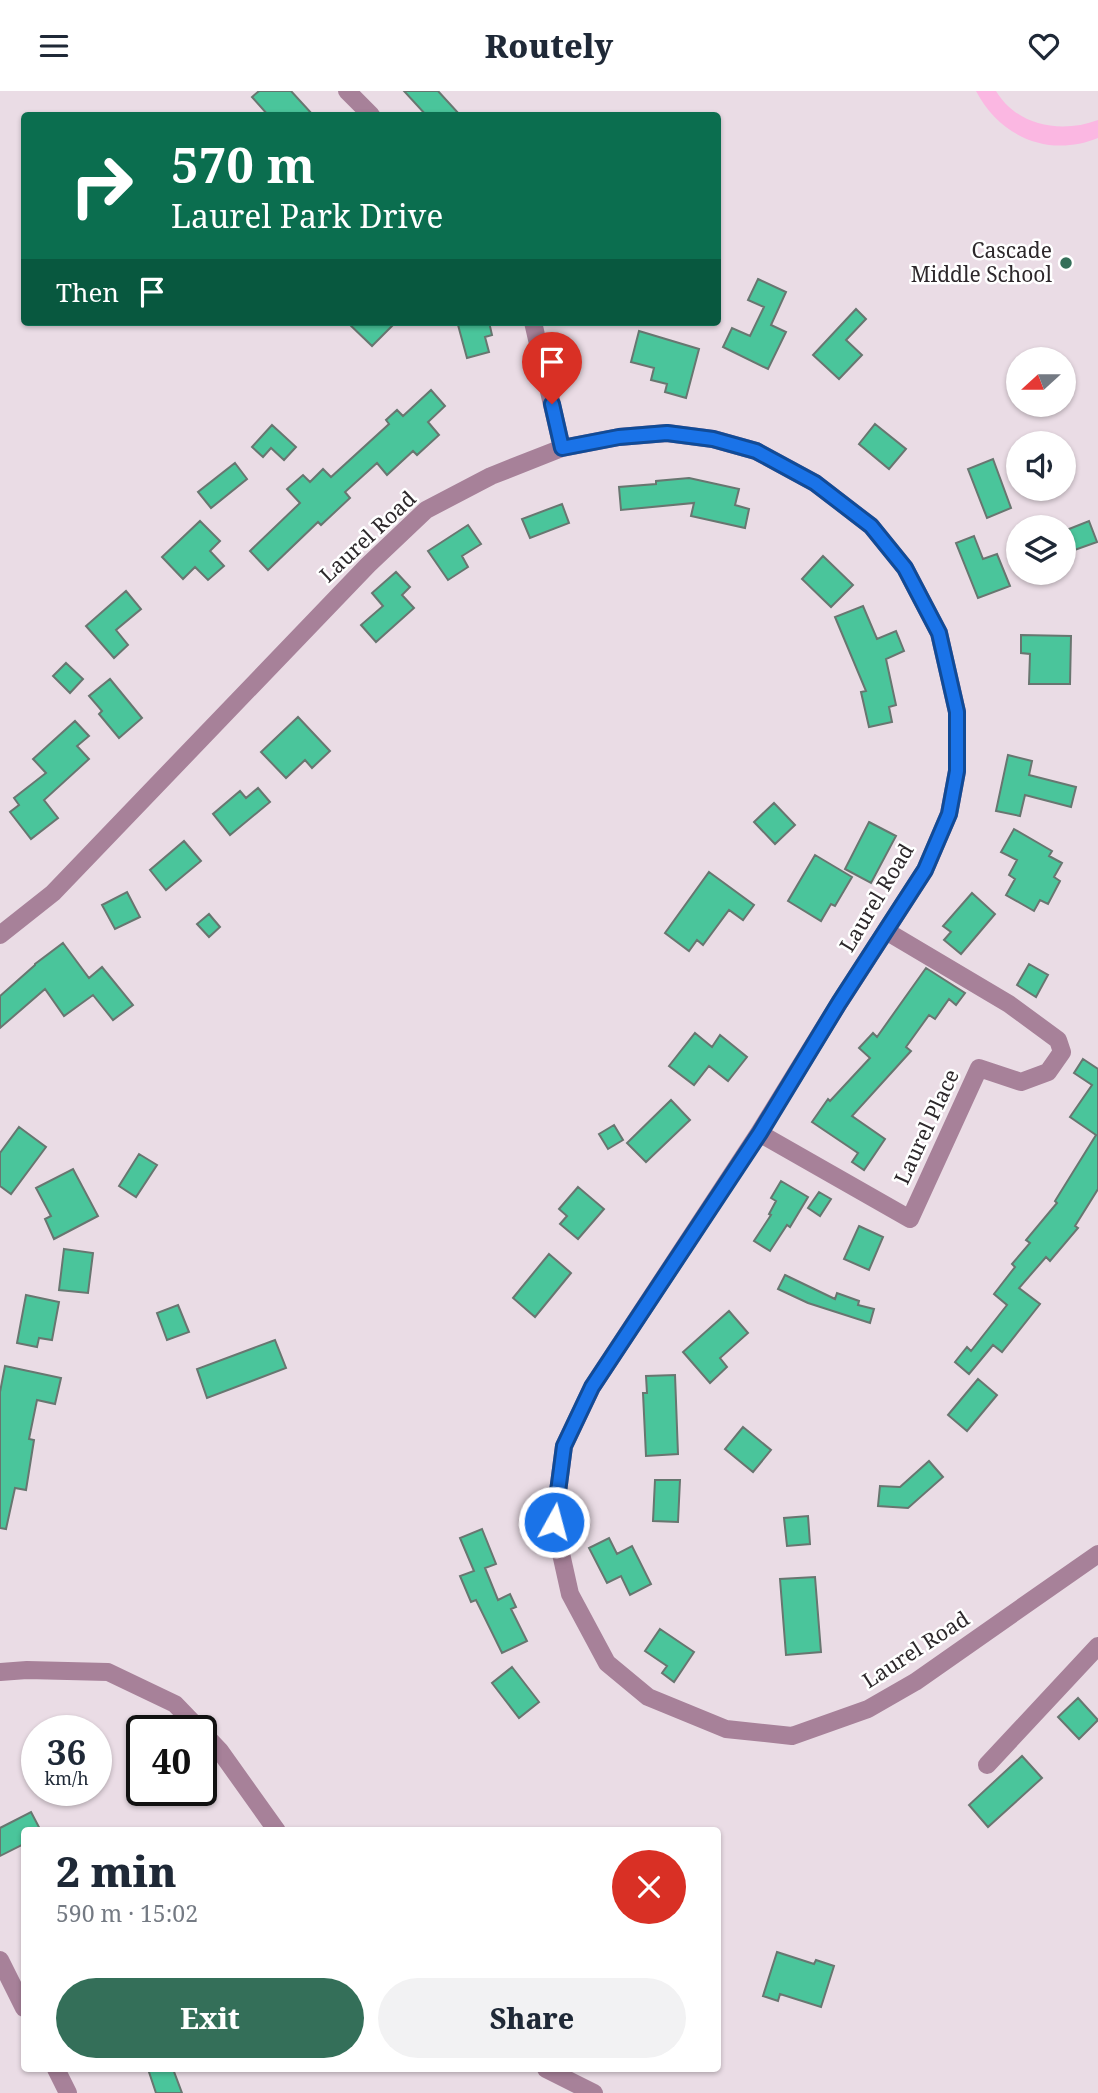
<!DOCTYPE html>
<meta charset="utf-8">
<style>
body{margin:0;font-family:"Noto Serif",serif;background:#f2f2f3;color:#1f2937;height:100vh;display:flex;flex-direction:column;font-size:26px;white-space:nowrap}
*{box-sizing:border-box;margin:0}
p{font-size:23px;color:#747a83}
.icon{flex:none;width:38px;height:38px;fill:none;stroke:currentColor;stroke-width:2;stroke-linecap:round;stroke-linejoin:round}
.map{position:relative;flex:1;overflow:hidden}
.panel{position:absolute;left:21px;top:1736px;width:700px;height:245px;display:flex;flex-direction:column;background:#fff;border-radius:7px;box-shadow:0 2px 5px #0004}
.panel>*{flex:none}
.top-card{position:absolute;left:21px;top:21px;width:700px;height:214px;border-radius:7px;box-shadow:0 2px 5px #0004;background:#0b6e4f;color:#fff;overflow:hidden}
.needle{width:46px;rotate:249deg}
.buttons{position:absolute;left:1006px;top:256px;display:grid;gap:14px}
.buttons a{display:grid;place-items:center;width:70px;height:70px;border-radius:50%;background:#fff;box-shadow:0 2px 5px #0004;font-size:35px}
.speed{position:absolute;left:21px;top:1624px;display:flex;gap:14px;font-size:35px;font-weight:700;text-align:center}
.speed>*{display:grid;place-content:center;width:91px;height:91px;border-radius:50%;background:#fff;box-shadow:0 2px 5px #0004;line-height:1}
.speed small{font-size:18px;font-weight:400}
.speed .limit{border:4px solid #111;border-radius:10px;background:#fff;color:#111}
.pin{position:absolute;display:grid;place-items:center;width:60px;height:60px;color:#fff;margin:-72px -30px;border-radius:50% 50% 50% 0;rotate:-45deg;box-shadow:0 0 7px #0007}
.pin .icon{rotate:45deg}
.me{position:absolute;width:77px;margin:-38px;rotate:7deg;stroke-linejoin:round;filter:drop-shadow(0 0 5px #0008)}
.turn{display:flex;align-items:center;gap:24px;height:147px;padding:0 35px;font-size:32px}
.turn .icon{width:91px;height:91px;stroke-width:2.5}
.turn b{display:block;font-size:49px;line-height:60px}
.then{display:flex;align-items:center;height:66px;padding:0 35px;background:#0003;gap:14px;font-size:26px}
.round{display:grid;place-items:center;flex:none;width:74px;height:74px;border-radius:37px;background:#f2f2f3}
.head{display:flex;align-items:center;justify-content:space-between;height:119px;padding:0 35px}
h1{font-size:42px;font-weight:800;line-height:52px}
.button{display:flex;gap:14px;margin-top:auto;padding:14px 35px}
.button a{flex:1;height:80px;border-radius:42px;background:#346f59;color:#fff;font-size:28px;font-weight:800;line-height:80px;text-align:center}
.button a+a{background:#f2f2f3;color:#1f2937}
header{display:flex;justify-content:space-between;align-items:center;height:91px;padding:0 35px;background:#fff;font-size:32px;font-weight:800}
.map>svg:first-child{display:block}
</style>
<header><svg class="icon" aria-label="menu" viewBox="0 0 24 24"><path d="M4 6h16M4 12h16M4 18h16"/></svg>Routely<svg class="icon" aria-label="heart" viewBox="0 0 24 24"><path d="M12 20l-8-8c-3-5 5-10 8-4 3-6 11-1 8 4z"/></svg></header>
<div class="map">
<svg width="1098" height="2002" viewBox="0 0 1098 2002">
<rect width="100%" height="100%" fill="#eadce5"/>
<path fill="#fbb7e2" d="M 976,0 L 996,0 C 1017,35 1061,43 1098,29 L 1098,47 C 1049,67 1000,46 976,0 Z"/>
<path fill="#4ac59b" stroke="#687670" stroke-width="2" d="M 259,0 L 291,0 L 313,24 L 268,24 L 252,6 Z
M 404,0 L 438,0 L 460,24 L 426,24 Z
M 758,188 L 786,201 L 771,234 L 786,241 L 768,278 L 723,256 L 732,237 L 750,245 L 764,216 L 748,209 Z
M 856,218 L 866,228 L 846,249 L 862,264 L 839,288 L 813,264 Z
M 347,231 L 396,231 L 372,255 Z
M 467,231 L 489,231 L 492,244 L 485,246 L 489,261 L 467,267 L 458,234 Z
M 639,240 L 699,258 L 686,307 L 665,301 L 667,293 L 651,289 L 654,277 L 631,271 Z
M 431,299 L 445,315 L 428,331 L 439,344 L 417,364 L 413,360 L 387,384 L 377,372 L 345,401 L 350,407 L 321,434 L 318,431 L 268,479 L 250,460 L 300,412 L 287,398 L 303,384 L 310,391 L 323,378 L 331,386 L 389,333 L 386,329 L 397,319 L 403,325 Z
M 875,333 L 906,358 L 889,378 L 859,353 Z
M 272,334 L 296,356 L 284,369 L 271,357 L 263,366 L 252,356 Z
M 993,368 L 1011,417 L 987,427 L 968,378 Z
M 235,372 L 247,388 L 211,417 L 198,401 Z
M 689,387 L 739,398 L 735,414 L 749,418 L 745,437 L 691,425 L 694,412 L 621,419 L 619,396 L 656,393 L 656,390 Z
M 562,413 L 569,432 L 530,447 L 522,428 Z
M 200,430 L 220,450 L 210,460 L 224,475 L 208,489 L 195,476 L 183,488 L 162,466 Z
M 1089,430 L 1097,451 L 1069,461 L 1064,447 L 1064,440 Z
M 468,434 L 481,453 L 462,465 L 468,476 L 448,489 L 428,460 Z
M 974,445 L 983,468 L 997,463 L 1010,495 L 978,507 L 956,452 Z
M 823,465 L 853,494 L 831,516 L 802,488 Z
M 396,481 L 410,496 L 402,504 L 414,517 L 376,551 L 361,534 L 383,515 L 372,502 Z
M 126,500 L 141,518 L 116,539 L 128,554 L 114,567 L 86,535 Z
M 863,515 L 877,548 L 896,540 L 904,560 L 886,568 L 896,614 L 889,616 L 892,631 L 869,636 L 861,601 L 866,600 L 835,526 Z
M 1021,544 L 1071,545 L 1070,593 L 1029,593 L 1030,563 L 1021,562 Z
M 66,572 L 83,588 L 70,602 L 53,585 Z
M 110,588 L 142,627 L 119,647 L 99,623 L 102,620 L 89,605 Z
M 298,626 L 330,660 L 312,677 L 305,669 L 286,687 L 261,661 Z
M 75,630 L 89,645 L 77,655 L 89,668 L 44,709 L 58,727 L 31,748 L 10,721 L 19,714 L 14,707 L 46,682 L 33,668 Z
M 1008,664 L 1032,670 L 1029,684 L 1076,696 L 1071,716 L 1025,704 L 1020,725 L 996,720 Z
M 258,697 L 270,711 L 230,744 L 213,723 L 240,700 L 246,707 Z
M 774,712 L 795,734 L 775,753 L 754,731 Z
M 869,731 L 896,745 L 871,792 L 845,778 Z
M 1014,738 L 1052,760 L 1049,765 L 1062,772 L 1054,786 L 1060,790 L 1048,813 L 1040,809 L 1034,820 L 1006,804 L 1015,788 L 1009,784 L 1017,769 L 1001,761 Z
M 184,750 L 201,770 L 166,799 L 150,779 Z
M 815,764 L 852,786 L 835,815 L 831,813 L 821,830 L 788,810 Z
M 709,781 L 754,814 L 743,829 L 729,819 L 703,854 L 697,849 L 689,860 L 665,842 Z
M 127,801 L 140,826 L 115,838 L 102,814 Z
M 972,802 L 995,823 L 961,863 L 944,849 L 951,841 L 943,835 Z
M 209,823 L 220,836 L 209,846 L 197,833 Z
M 63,852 L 89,887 L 102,876 L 133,914 L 113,929 L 93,904 L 64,925 L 45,898 L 0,937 L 0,905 L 35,874 L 35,873 Z
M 1029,873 L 1048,884 L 1036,906 L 1017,894 Z
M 926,877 L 965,902 L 956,914 L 949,908 L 935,928 L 929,924 L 906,956 L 911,960 L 852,1025 L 885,1048 L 864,1079 L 852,1071 L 858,1062 L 812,1031 L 828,1008 L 830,1010 L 870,967 L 859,957 L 873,942 L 877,946 Z
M 695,942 L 712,956 L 720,944 L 747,966 L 728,990 L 709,975 L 694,994 L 669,975 Z
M 1083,968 L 1098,978 L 1098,1098 L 1075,1135 L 1078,1137 L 1050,1170 L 1046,1166 L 1019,1197 L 1040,1213 L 1002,1261 L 993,1254 L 969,1283 L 955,1271 L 967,1256 L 971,1260 L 1007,1214 L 994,1203 L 1015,1176 L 1012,1173 L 1030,1152 L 1026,1149 L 1057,1112 L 1055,1110 L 1096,1044 L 1070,1026 L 1092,994 L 1074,982 Z
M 671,1009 L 690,1029 L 646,1071 L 627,1052 Z
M 614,1034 L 623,1049 L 608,1058 L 599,1043 Z
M 19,1036 L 46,1056 L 11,1103 L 0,1095 L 0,1062 Z
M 139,1063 L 157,1074 L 136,1106 L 119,1095 Z
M 73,1078 L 98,1125 L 54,1148 L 45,1128 L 51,1125 L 36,1097 Z
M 781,1090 L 808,1106 L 790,1136 L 787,1134 L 770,1160 L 754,1150 L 771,1124 L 769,1123 L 776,1110 L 771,1107 Z
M 578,1096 L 604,1118 L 578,1148 L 560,1133 L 567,1125 L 559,1118 Z
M 819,1101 L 831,1108 L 820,1125 L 808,1117 Z
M 859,1135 L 883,1146 L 869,1179 L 844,1168 Z
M 64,1158 L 93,1162 L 88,1202 L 59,1199 Z
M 549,1163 L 571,1182 L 535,1226 L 513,1207 Z
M 785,1184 L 835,1208 L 837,1202 L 859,1210 L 858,1214 L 874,1218 L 870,1232 L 808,1212 L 778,1198 Z
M 26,1204 L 59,1211 L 52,1249 L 39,1247 L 37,1256 L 17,1252 Z
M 178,1214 L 189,1241 L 167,1249 L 157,1222 Z
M 729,1220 L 748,1242 L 720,1267 L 727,1276 L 710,1292 L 683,1261 Z
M 275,1249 L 286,1277 L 207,1307 L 197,1278 Z
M 5,1275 L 61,1287 L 55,1313 L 37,1309 L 29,1348 L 34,1349 L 26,1399 L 15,1397 L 6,1438 L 0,1437 L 0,1301 Z
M 675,1284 L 678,1363 L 646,1365 L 643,1302 L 647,1302 L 646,1285 Z
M 978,1288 L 997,1304 L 967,1340 L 948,1324 Z
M 743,1336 L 771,1359 L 753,1381 L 725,1358 Z
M 929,1370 L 943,1386 L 908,1417 L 878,1415 L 880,1395 L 900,1396 Z
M 655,1389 L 680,1389 L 678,1431 L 653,1430 Z
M 808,1425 L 810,1453 L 787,1455 L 784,1427 Z
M 482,1438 L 496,1473 L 485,1477 L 498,1509 L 510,1503 L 516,1516 L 511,1518 L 527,1550 L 502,1562 L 476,1509 L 471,1511 L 460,1485 L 474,1480 L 460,1447 Z
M 609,1447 L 617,1463 L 632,1455 L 651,1493 L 630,1504 L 621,1485 L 607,1492 L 589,1457 Z
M 815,1486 L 821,1561 L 786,1564 L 780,1488 Z
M 660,1538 L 694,1561 L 674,1591 L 662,1582 L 667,1575 L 645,1560 Z
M 512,1576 L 539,1611 L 519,1627 L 492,1592 Z
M 1078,1607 L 1098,1629 L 1079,1648 L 1058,1626 Z
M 1022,1665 L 1042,1687 L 988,1736 L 969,1714 Z
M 31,1721 L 41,1740 L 24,1740 L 24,1753 L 0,1765 L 0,1737 Z
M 777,1861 L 814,1873 L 816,1869 L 834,1875 L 821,1916 L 780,1903 L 778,1910 L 763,1905 Z
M 148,1978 L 173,1978 L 182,2002 L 156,2002 Z"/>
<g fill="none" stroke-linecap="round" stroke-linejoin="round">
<path stroke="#a78199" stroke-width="18" d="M 347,0 L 371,24
M 533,231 L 562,357
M 0,844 L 53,802 L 368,474 L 426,419 L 491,385 L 562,357 L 619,346 L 667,342 L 713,348 L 756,360 L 815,392 L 871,435 L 905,477 L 939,542 L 957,621 L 957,680 L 949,723 L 925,779 L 839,912 L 759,1042 L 592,1296 L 564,1355 L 554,1431 L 570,1503 L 607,1572 L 648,1606 L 726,1638 L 792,1645 L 868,1618 L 915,1591 L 1098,1463
M 759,1042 L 910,1128 L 979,977 L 1021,991 L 1048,981 L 1062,961 L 1058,949 L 1009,913 L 886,840
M 0,1581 L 27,1579 L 108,1581 L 175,1613 L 201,1640
M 201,1640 L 220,1660 L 277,1740
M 987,1674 L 1098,1555
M 0,1869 L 24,1917
M 56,1978 L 68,2002
M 546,1978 L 594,2002"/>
</g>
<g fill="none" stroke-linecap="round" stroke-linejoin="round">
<g stroke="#114b97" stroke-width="18">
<path id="route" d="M 552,313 L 562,357 L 619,346 L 667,342 L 713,348 L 756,360 L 815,392 L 871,435 L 905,477 L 939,542 L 957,621 L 957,680 L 949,723 L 925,779 L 839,912 L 760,1042 L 592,1296 L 564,1355 L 554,1431"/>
</g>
<use href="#route" stroke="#1a73e8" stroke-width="12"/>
</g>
<circle fill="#346f59" stroke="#fff" stroke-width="2.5" cx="1066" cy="172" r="7"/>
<g text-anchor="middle" stroke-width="5" stroke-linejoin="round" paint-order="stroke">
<g font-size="21" fill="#2d282b" stroke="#fff" text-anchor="end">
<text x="1052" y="167">Cascade<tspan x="1052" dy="24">Middle School</tspan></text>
</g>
<g font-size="21" fill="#2d282b" stroke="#fff">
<text transform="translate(368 446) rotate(-43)" y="7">Laurel Road</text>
<text transform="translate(877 807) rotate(-59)" y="7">Laurel Road</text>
<text transform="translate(927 1036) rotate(-65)" y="7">Laurel Place</text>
<text transform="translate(916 1559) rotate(-33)" y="7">Laurel Road</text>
</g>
</g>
</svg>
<div class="buttons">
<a><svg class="needle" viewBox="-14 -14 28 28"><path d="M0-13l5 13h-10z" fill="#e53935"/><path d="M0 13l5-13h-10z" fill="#747a83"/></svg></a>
<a><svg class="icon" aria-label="sound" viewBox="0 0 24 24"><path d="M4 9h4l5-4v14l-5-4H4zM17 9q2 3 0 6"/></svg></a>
<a><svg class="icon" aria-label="layers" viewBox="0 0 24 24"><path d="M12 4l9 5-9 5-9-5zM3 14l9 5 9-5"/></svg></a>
</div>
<div class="speed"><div>36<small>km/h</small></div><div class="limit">40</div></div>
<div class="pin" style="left:552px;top:313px;background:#d93025"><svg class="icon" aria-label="arrive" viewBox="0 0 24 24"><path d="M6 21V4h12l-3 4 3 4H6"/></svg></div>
<svg class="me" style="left:554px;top:1431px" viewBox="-20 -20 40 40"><circle r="17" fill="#1a73e8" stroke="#fff" stroke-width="3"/><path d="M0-11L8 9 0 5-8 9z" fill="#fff"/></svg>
<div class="top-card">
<div class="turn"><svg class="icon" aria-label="right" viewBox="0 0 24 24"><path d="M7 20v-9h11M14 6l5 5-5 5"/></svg><div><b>570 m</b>Laurel Park Drive</div></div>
<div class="then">Then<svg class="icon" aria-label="arrive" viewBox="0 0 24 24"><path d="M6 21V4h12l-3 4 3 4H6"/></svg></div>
</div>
<section class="panel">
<div class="head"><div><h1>2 min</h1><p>590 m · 15:02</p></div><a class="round" style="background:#d93025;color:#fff"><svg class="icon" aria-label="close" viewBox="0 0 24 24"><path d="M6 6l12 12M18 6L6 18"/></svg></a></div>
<div class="button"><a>Exit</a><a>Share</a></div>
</section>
</div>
